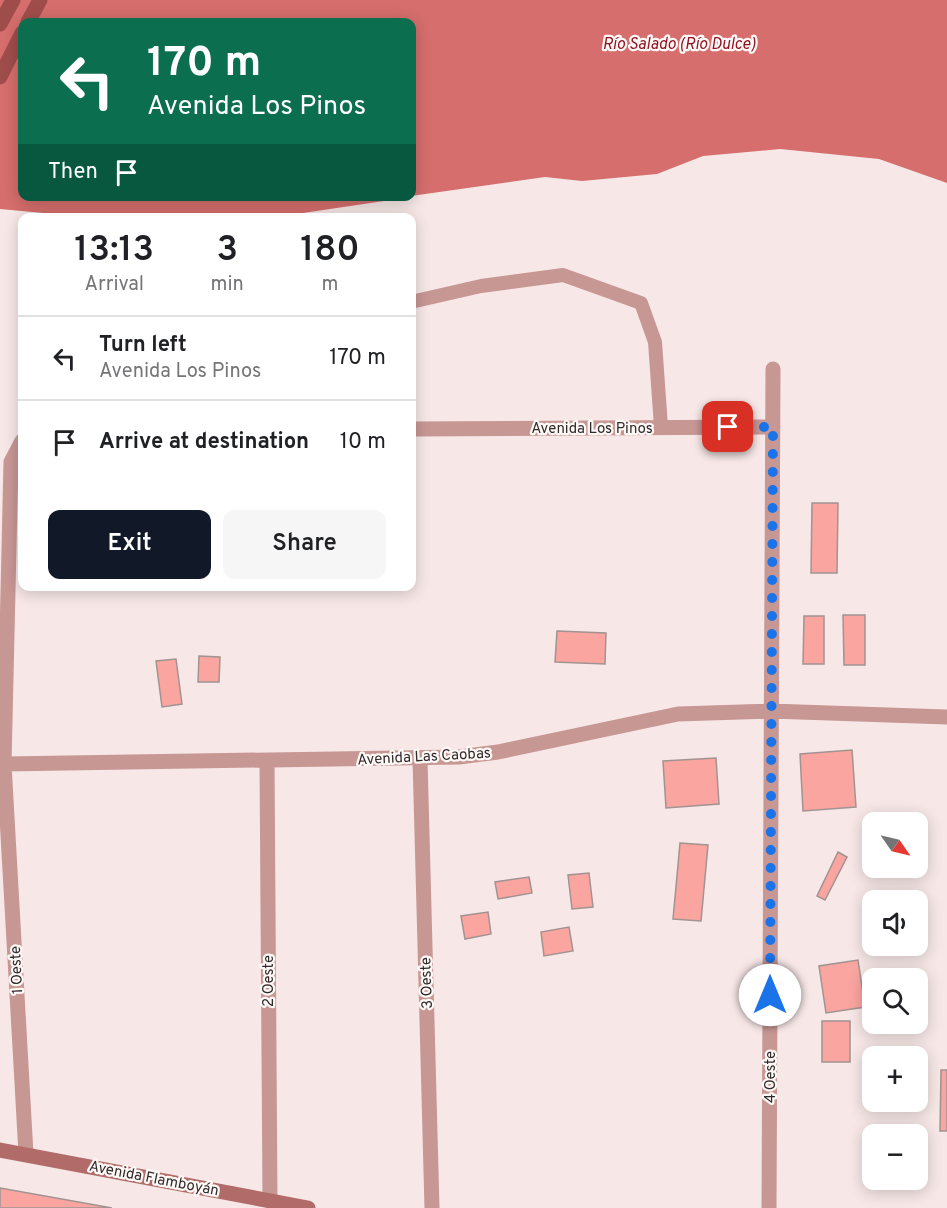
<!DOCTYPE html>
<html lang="en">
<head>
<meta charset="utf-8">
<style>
  :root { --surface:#fff; --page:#f6f6f6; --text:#202124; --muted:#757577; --line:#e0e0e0; --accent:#111827 }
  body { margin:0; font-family:Overpass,sans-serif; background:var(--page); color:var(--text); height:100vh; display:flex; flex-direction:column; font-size:22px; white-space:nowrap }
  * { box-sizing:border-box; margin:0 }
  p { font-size:20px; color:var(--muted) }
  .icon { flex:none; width:33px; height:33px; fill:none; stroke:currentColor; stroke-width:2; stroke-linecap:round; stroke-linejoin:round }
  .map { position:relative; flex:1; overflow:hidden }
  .panel { position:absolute; left:18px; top:213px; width:398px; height:378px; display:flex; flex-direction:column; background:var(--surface); border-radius:12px; box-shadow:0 3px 15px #0003 }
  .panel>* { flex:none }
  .top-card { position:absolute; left:18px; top:18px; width:398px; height:183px; border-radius:12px; box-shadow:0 3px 15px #0003; background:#0b6e4f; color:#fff; overflow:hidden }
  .needle { width:39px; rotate:124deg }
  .fabs { position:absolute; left:862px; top:812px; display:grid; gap:12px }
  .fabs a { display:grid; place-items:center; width:66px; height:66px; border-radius:12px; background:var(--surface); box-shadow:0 3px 15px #0003; font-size:30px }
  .pin { position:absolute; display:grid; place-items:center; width:51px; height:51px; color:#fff; margin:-26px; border-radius:12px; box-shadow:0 3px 9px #0006 }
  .me { position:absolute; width:66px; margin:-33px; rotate:0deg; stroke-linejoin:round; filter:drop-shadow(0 0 4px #0008) }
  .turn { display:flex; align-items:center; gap:21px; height:126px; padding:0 30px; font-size:27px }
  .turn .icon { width:78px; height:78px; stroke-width:2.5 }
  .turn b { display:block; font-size:42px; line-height:51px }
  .then { display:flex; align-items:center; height:57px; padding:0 30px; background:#0003; gap:12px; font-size:22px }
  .eta { display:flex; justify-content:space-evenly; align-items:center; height:102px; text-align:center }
  .eta b { font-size:36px; font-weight:600; line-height:42px }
  .primary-button { display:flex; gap:12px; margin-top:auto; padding:12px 30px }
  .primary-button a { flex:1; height:69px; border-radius:12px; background:var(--accent); color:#fff; font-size:24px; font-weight:600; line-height:69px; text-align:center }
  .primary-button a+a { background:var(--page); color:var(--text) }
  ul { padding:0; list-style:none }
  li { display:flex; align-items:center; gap:18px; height:84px; padding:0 30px; border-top:2px solid var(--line) }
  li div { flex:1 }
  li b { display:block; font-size:22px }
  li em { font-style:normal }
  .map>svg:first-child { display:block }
  .water { fill:#d56e6c }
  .building { fill:#fba5a1; stroke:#a19392; stroke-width:1.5 }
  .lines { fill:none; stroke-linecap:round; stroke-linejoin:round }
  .lane { stroke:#c79794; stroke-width:14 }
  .street { stroke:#c79794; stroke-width:15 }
  .secondary { stroke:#b16c69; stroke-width:15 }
  .primary { stroke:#9f4d4b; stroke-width:15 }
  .route { stroke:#1a73e8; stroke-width:10; stroke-dasharray:0 18 }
  .labels { text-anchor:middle; stroke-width:4.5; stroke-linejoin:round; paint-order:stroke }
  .street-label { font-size:15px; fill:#302b2a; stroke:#fef8f7 }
  .water-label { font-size:16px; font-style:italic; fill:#921221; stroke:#fef8f7 }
</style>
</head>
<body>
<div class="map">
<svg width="947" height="1208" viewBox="0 0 947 1208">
  <rect width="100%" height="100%" fill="#f7e8e7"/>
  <!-- water -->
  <path class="water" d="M0 0H947V183L879 159 780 149 703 156 657 174 582 181 545 177 411 196V22H22V196L411 197 276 217 166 213 65 215 0 209Z"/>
  <!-- building -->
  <path class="building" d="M812 503H838L837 573H811Z
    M843 615H865V665H844Z
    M804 616H824V664H803Z
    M557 631 606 633 605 664 555 662Z
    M199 656 220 657 219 682H198Z
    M176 659 182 704 162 707 156 661Z
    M852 750 856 807 803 811 800 754Z
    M716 758 719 804 666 808 663 761Z
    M680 843 708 845 701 921 673 919Z
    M838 852 847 857 825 900 817 896Z
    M589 873 593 907 572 909 568 875Z
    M529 877 532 893 498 899 495 882Z
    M488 912 491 934 465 939 461 916Z
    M569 927 573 951 544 956 541 932Z
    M858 960 865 1007 826 1013 819 966Z
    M822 1021H850V1062H822Z
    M941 1070H947V1131H940Z
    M0 1188 112 1208H0Z"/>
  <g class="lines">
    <!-- lane -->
    <path class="lane" d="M411 302 481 286 563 275 641 303 655 342 661 427"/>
    <!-- street -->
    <path class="street" d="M411 429 773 427
      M22 441 11 462 4 764 26 1154
      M420 759 432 1208
      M267 761 270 1201
      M4 764 459 757 498 752 678 714 770 711 947 717
      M769 1208 773 369"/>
    <!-- secondary -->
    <path class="secondary" d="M0 1150 308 1208"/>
    <!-- primary -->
    <path class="primary" d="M28 22 40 0
      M0 24 13 0
      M0 77 22 33"/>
  </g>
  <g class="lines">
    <!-- route -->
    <path class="route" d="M728 427H773L770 995"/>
  </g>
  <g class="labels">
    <!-- street labels -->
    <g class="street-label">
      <text x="592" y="433">Avenida Los Pinos</text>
      <text transform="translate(424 756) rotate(-3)" y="5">Avenida Las Caobas</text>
      <text transform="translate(16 970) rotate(-93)" y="5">1 Oeste</text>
      <text transform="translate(268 981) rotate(-90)" y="5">2 Oeste</text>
      <text transform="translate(426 983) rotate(-92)" y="5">3 Oeste</text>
      <text transform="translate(770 1077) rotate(-90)" y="5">4 Oeste</text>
      <text transform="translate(154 1178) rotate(11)" y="5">Avenida Flamboyán</text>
    </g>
    <!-- water labels -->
    <g class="water-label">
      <text x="679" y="49">Río Salado (Río Dulce)</text>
    </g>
  </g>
</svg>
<div class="fabs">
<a><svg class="needle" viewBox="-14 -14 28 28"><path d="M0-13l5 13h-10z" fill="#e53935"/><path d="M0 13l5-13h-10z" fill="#757577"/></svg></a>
<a><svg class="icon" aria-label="sound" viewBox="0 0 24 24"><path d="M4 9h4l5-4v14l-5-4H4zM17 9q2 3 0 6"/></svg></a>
<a><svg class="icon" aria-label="search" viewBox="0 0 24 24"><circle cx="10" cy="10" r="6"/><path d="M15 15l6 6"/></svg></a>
<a>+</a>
<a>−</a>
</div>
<div class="pin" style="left:728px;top:427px;background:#d93025"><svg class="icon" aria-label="arrive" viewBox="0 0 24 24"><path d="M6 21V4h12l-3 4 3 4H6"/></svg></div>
<svg class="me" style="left:770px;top:995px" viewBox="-20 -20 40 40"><circle r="19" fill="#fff"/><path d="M0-13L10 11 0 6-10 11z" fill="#1a73e8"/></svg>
<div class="top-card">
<div class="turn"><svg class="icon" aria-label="left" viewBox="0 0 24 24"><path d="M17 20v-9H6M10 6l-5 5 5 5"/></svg><div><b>170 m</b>Avenida Los Pinos</div></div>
<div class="then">Then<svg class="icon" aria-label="arrive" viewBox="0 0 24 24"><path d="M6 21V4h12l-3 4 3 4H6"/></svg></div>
</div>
<section class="panel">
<div class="eta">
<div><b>13:13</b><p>Arrival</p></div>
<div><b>3</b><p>min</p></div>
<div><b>180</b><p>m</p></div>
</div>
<ul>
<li><svg class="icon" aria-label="left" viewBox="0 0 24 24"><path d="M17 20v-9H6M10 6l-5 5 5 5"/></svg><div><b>Turn left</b><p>Avenida Los Pinos</p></div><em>170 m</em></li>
<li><svg class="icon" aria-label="arrive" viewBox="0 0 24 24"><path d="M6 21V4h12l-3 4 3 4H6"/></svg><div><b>Arrive at destination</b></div><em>10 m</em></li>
</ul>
<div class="primary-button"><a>Exit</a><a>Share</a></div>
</section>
</div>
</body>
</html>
